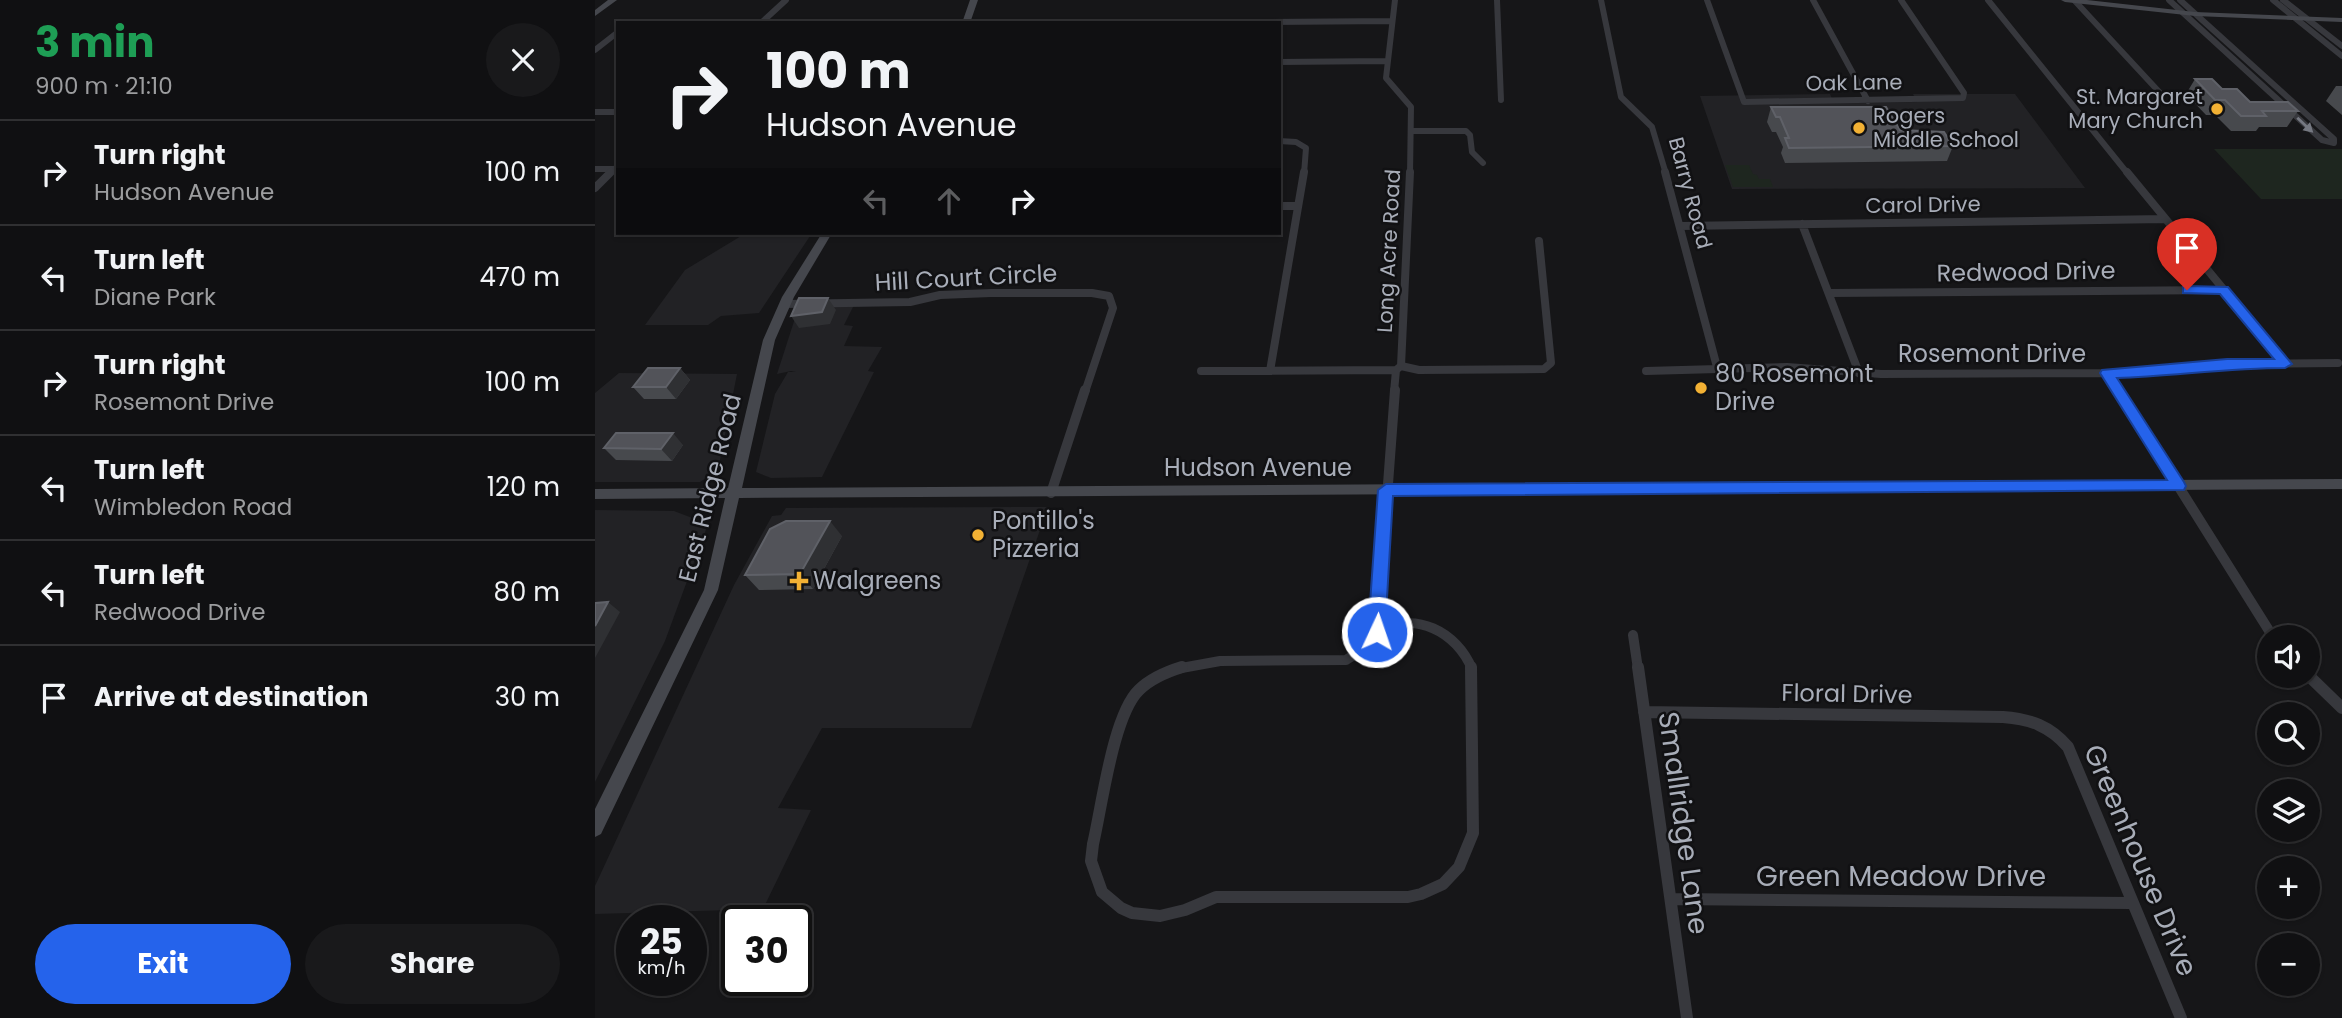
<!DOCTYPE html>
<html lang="en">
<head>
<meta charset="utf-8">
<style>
  :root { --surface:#101012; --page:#19191b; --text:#f1f3f6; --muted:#9c9d9f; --line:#303032; --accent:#2563eb }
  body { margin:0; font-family:Poppins,sans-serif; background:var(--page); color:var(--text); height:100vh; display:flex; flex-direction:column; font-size:26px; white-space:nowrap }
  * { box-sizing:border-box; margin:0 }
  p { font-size:23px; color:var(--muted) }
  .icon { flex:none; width:38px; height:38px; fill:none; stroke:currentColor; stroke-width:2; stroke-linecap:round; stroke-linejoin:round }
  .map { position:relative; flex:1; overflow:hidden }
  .drawer { display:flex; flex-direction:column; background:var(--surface); width:595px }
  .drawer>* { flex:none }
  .hud { position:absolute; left:21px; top:21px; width:665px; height:214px; border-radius:0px; box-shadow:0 2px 5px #0004,0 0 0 2px var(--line); background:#101012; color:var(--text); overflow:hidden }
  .fabs { position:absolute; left:1662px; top:625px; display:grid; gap:14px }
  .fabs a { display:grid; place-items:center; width:63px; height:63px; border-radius:50%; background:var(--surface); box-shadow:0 2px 5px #0004,0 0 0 2px var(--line); font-size:35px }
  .speed { position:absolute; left:21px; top:905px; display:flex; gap:14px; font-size:35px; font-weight:700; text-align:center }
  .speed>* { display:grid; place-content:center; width:91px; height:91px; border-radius:50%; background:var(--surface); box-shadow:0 2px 5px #0004,0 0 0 2px var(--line); line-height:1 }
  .speed small { font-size:18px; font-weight:400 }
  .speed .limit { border:4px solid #111; border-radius:10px; background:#fff; color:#111 }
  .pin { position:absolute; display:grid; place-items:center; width:60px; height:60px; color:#fff; margin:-72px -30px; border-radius:50% 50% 50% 0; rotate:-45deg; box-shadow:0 0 7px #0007 }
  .pin .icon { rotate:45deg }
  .me { position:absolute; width:77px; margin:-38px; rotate:3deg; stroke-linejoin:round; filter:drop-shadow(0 0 5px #0008) }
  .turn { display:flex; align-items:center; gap:24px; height:147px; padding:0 35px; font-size:32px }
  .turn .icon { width:91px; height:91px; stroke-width:2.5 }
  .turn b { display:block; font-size:49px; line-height:60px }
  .lanes { display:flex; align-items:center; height:66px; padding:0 35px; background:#0003; justify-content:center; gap:35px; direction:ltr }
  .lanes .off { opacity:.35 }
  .round { display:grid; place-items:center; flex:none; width:74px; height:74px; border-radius:37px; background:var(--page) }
  .head { display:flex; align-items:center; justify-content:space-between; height:119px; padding:0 35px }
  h1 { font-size:42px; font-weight:700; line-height:52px; color:#1e9e55 }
  .cta { display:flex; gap:14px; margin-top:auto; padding:14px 35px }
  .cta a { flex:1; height:80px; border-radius:42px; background:var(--accent); color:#fff; font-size:28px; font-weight:700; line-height:80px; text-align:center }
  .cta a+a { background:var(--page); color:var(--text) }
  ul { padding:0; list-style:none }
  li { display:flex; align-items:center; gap:21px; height:105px; padding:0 35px; border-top:2px solid var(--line) }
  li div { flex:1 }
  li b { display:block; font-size:26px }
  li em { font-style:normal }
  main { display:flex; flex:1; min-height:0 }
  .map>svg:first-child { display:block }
  .built { fill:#222225 }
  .green { fill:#1e261f }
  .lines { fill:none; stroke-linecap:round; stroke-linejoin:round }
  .street-far3 { stroke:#37383d; stroke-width:6 }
  .street-far2 { stroke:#37383d; stroke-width:8 }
  .street-far1 { stroke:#37383d; stroke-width:10 }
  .street { stroke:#37383d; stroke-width:12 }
  .secondary { fill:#45474d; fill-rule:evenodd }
  .wall { fill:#47494d }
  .shaded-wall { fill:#2f3033 }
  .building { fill:#525359; stroke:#5f6168; stroke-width:2 }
  .oneway { fill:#757881 }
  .route { fill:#2563eb; stroke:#184099; stroke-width:2 }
  .poi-dot { fill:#f2b134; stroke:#111113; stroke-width:2.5 }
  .labels { text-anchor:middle; stroke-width:5; stroke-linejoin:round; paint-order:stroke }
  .far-street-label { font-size:21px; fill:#a8adb8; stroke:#111113 }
  .far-poi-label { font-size:21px; fill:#a8adb8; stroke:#111113; text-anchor:end }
  .street-label { font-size:24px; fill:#a8adb8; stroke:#111113 }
  .poi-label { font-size:24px; fill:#a8adb8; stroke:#111113; text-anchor:start }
  .near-street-label { font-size:28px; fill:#a8adb8; stroke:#111113 }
</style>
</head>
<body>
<main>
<section class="drawer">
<div class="head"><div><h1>3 min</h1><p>900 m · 21:10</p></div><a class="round"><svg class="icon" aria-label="close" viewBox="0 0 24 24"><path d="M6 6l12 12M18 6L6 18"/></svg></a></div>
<ul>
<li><svg class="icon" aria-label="right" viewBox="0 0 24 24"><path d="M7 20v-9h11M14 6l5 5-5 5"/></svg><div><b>Turn right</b><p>Hudson Avenue</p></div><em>100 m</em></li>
<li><svg class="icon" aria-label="left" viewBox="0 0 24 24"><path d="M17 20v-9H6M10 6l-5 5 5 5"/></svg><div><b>Turn left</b><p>Diane Park</p></div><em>470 m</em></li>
<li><svg class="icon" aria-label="right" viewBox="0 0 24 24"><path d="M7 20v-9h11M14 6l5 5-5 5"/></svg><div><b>Turn right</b><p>Rosemont Drive</p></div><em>100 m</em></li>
<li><svg class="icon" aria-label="left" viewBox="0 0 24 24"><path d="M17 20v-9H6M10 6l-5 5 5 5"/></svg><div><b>Turn left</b><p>Wimbledon Road</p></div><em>120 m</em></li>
<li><svg class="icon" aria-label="left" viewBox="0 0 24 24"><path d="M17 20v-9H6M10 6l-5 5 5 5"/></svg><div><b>Turn left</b><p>Redwood Drive</p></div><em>80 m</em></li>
<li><svg class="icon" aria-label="arrive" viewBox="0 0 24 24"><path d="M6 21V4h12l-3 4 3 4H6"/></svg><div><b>Arrive at destination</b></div><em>30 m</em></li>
</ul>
<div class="cta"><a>Exit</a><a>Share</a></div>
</section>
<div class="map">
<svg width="1747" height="1018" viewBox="0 0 1747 1018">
  <rect width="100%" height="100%" fill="#161618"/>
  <!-- built -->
  <path class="built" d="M1235 94 1239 103 1322 102 1318 94H1420L1490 188 1137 189 1105 96Z
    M151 233H217L164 313 126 316 113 325H50L90 270Z
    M259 305 249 325 258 326 249 346 287 347 273 371 279 372 227 477 176 478 161 472 180 394 193 372H201L196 371 182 374 203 309Z
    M24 373 142 374 123 470 105 482H0V393Z
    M453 507 376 728H227L183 808 216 810 168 909 0 914V886L139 585 177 516 186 515 191 508Z
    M0 510 79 511 113 524 70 641 0 782Z"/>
  <!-- green -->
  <path class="green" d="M1619 149H1747V199H1666Z
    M1130 165H1154L1158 174 1162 175 1164 179H1175L1178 187H1138Z"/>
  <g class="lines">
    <!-- street-far3 -->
    <path class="street-far3" d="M800 0 791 78 816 107 815 174
      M902 0 906 100
      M1006 0 1026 97 1057 127 1071 174
      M1112 0 1149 102 1368 98 1369 93 1306 0
      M1218 0 1273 101
      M1393 0 1533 174
      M1479 0 1567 95
      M1574 0 1727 140 1739 143V139L1585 0
      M1678 0 1747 56
      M1688 0 1747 46
      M166 23 191 0
      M524 23 797 21
      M0 50 23 32
      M684 62 791 61
      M0 112H23
      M817 131H871L875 135 877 152 888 163
      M684 141 701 142 711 148 709 174
      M0 169H22
      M14 174 19 169"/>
    <!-- street-far2 -->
    <path class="street-far2" d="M1070 172 1122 367
      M1532 172 1690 364
      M0 188 16 172
      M684 206H703
      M1207 224 1264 373
      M1086 226 1570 219
      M1235 293 1629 290
      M189 304 315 302 345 295 396 293H497L514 296 518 308 490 392
      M806 366 824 370 949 369 956 363 944 241
      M606 371 801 370
      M675 371 709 172
      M1051 371 1192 367 1286 374 1512 373 1567 372 1632 364 1743 363
      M1512 373 1524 392
      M799 392 801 370 806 366 815 172"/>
    <!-- street-far1 -->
    <path class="street-far1" d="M1523 390 1678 637
      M456 493 490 390
      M782 632 800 390
      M1038 635 1043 669
      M581 669 625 661 751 660C757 656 765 653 769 648 774 643 777 635 783 632 820 610 862 632 877 669"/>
    <!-- street -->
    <path class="street" d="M587 667C571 672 556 678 544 690 518 715 507 806 498 844L496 861 507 892 526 908 537 913 565 916 590 910 621 897H813L826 894 848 884 864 867 878 833 876 667
      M1043 667 1092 1018
      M1713 675 1747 708
      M1049 712 1408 717C1435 719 1455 726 1473 747L1586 1018
      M1076 899 1536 903"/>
    <!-- secondary -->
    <path class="secondary" d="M13 0H22L0 16V10Z
      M375 0H383L375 23H367Z
      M1466 0H1492L1600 12 1747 18V22L1600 16 1470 2Z
      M227 233H237L199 297 180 340 147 488 1747 479V489L144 498 123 590 6 834 0 837V809L109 590 130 498 0 499V489L133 488 168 340 187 297Z"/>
  </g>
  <!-- wall -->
  <path class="wall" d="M1600 79 1655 102 1703 111 1692 127H1664L1661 131H1636L1620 115H1611L1591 94Z
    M1741 86H1747V115L1731 101Z
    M1176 107 1305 130 1358 146 1352 161 1190 163 1186 153 1188 147 1181 132H1177L1172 122Z
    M85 368 95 380 81 399H49L38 387Z
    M88 445 77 461 21 460 9 448Z
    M247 536 218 589 164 590 150 575Z"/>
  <!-- shaded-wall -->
  <path class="shaded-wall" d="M233 298 241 310 235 324 204 328 196 316Z
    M85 368 95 380 81 399 71 387Z
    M78 433 88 445 77 461 66 449Z
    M235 521 247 536 218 589 205 574Z
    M13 602 25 612 0 658V626Z"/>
  <!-- building -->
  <path class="building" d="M322 20 320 23H286L288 21Z
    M1600 79H1617L1627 89H1642L1655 102H1693L1703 111H1667L1671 116H1646L1630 100H1620Z
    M1176 107H1291L1305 130 1349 132 1358 146 1194 148 1190 138H1194L1185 117H1181Z
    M204 298H233L227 312 196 316Z
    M53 368H85L71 387H38Z
    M21 433H78L66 449 9 448Z
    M191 521H235L205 574 150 575 175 529Z
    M13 602 0 626V603Z"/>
  <!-- one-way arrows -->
  <defs><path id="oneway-solid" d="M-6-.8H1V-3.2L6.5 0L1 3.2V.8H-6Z" transform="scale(1.75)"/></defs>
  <use class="oneway" href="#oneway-solid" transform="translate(1710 125) rotate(43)"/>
  <!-- route -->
  <path class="route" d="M1592 286 1633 287 1697 364 1690 368C1634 368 1578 376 1522 378L1589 482 1591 486 1589 490 798 496 790 632 788 637 782 639 775 637 773 632 783 490 791 484 1572 480 1505 373 1507 370 1632 359H1679L1625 294 1588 293V287Z"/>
  <!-- markers -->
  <g class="poi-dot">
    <circle cx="1622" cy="109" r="7"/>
    <circle cx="1264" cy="128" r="7"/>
    <circle cx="1106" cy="388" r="7"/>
    <circle cx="383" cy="535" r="7"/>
    <path d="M200.5 570.5h7v7h7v7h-7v7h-7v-7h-7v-7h7z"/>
  </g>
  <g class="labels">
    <!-- far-street labels -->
    <g class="far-street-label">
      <text transform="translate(1259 83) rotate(-1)" y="7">Oak Lane</text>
      <text transform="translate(1095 193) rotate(75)" y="7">Barry Road</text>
      <text transform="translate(1328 205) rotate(-1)" y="7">Carol Drive</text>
      <text transform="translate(794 251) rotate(-87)" y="7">Long Acre Road</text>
    </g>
    <!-- far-poi labels -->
    <g class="far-poi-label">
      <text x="1608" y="104">St. Margaret<tspan x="1608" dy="24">Mary Church</tspan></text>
      <text x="1278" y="123" text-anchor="start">Rogers<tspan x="1278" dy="24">Middle School</tspan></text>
    </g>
    <!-- street labels -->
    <g class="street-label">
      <text transform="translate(1431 272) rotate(-1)" y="8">Redwood Drive</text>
      <text transform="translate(371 278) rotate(-3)" y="8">Hill Court Circle</text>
      <text x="1397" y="362">Rosemont Drive</text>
      <text x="663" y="476">Hudson Avenue</text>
      <text transform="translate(115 488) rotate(-76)" y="8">East Ridge Road</text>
      <text transform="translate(1252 694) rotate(1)" y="8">Floral Drive</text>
    </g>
    <!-- poi labels -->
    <g class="poi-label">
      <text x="1120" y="382">80 Rosemont<tspan x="1120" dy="28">Drive</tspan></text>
      <text x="397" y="529">Pontillo's<tspan x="397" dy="28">Pizzeria</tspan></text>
      <text x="218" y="589">Walgreens</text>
    </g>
    <!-- near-street labels -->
    <g class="near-street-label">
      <text transform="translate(1089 823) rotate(82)" y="10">Smallridge Lane</text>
      <text transform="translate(1546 860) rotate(67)" y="10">Greenhouse Drive</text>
      <text x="1306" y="886">Green Meadow Drive</text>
    </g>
  </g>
</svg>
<div class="fabs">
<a><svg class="icon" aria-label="sound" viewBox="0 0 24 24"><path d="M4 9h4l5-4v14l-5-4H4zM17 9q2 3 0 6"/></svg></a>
<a><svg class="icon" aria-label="search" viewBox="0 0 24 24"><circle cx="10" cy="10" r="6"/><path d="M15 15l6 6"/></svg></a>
<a><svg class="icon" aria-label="layers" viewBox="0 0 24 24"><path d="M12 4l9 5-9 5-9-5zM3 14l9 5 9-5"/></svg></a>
<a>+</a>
<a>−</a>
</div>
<div class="speed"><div>25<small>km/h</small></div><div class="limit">30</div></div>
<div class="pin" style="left:1592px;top:290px;background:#d93025"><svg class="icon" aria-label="arrive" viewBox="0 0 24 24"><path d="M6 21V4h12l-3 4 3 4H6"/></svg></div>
<svg class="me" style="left:782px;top:632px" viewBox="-20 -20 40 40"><circle r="17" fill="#2563eb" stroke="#fff" stroke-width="3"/><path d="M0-11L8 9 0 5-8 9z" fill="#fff"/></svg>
<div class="hud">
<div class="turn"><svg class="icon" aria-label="right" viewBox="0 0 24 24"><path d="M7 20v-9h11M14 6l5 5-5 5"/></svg><div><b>100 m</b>Hudson Avenue</div></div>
<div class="lanes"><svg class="icon off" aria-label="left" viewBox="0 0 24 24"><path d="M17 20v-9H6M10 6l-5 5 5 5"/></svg><svg class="icon off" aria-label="ahead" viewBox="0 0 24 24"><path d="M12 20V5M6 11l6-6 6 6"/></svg><svg class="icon" aria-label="right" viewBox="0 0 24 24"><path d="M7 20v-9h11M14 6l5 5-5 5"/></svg></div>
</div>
</div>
</main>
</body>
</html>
